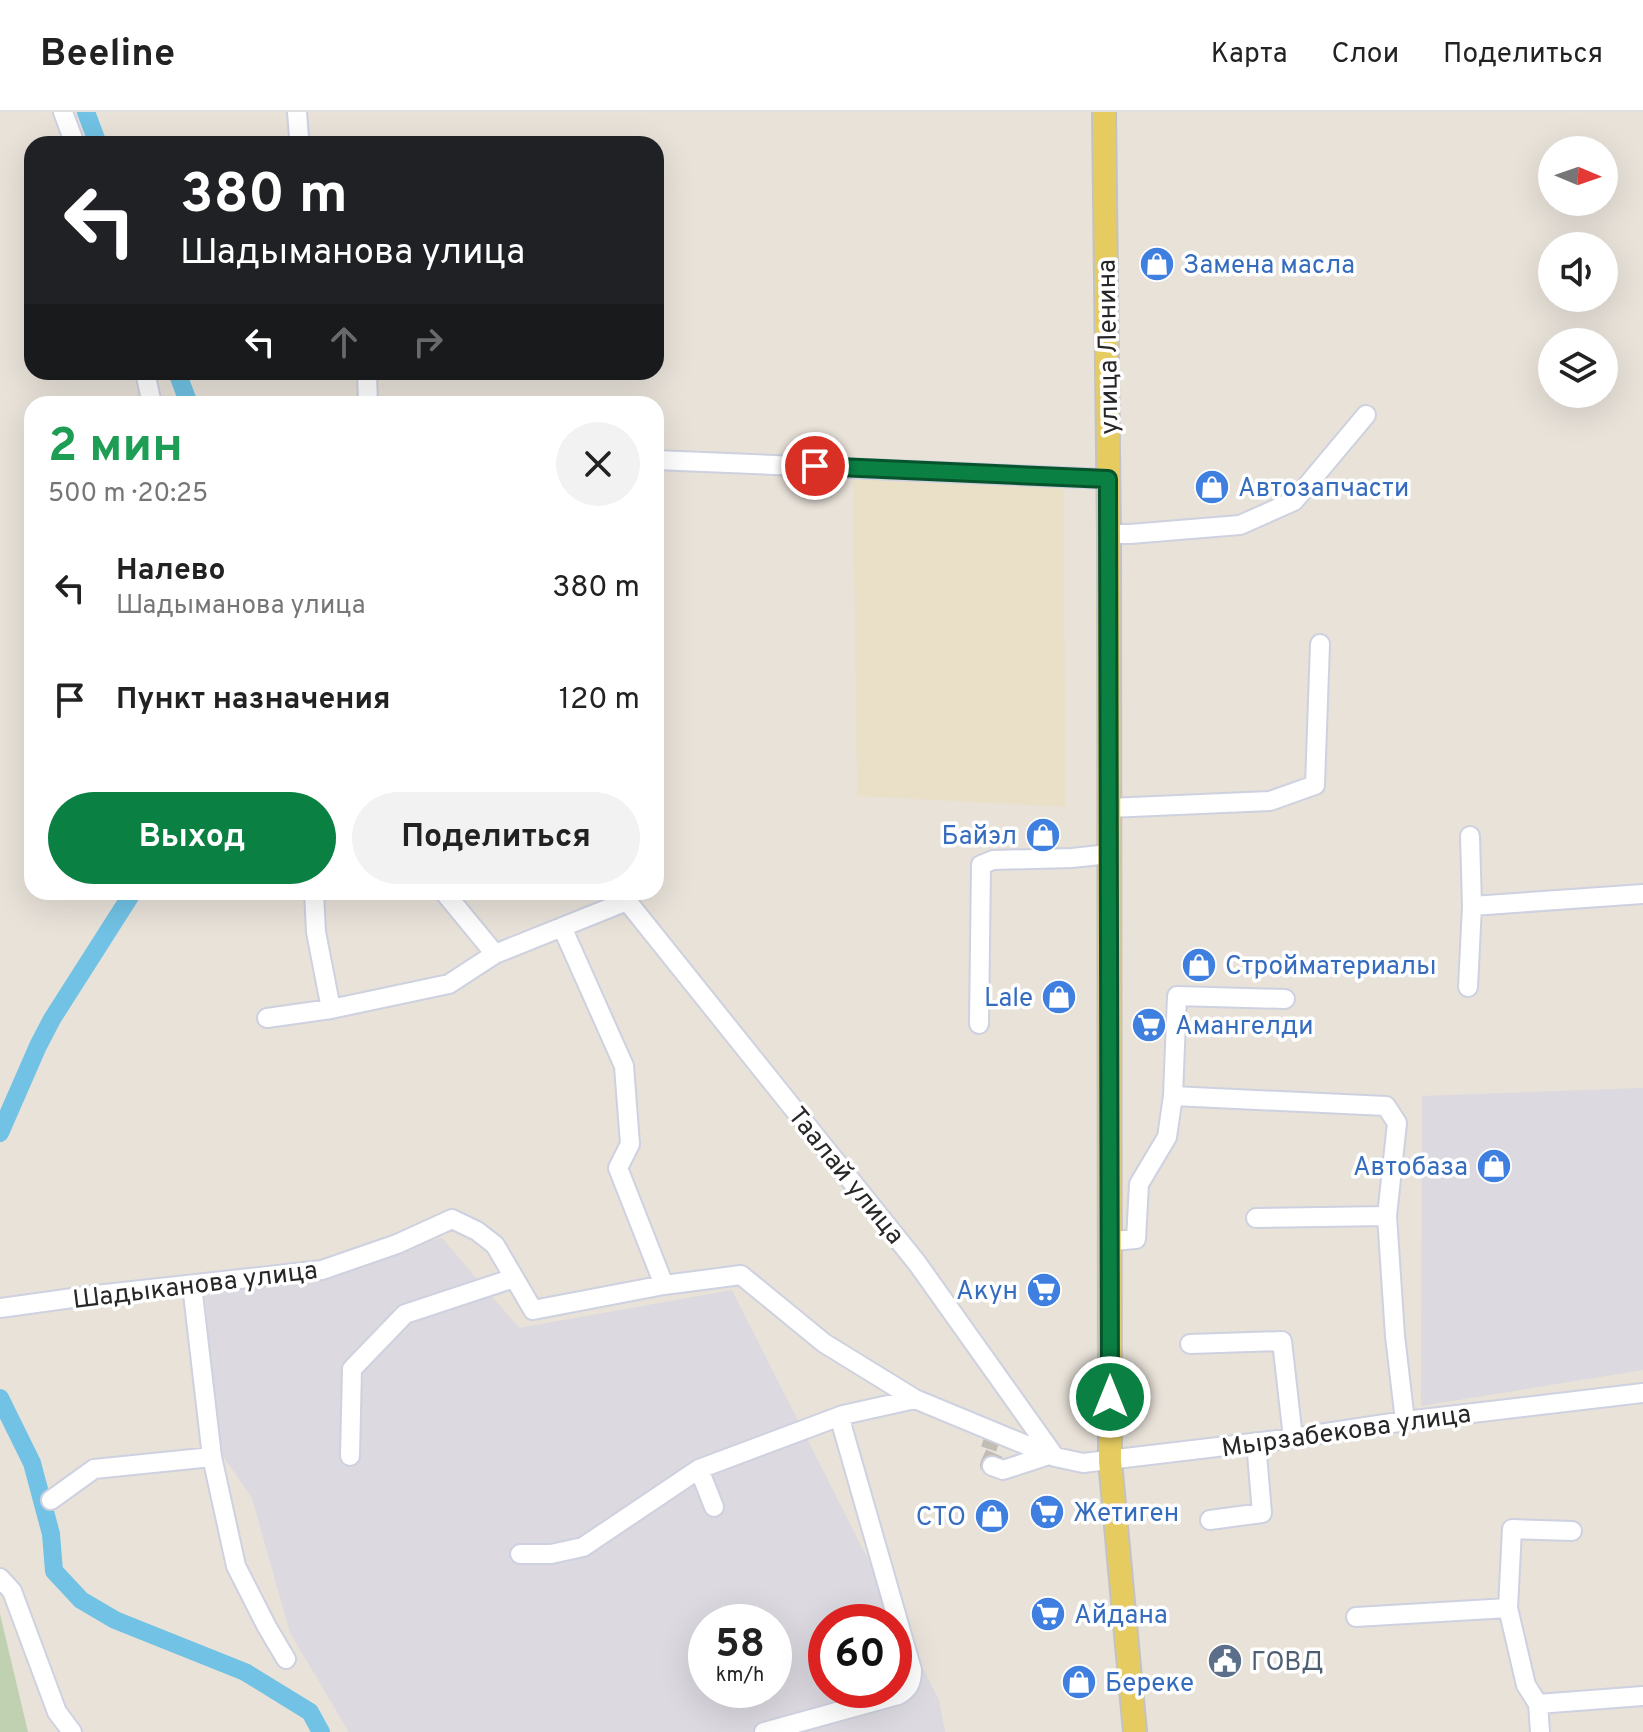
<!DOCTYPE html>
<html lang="ru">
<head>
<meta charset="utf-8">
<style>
  :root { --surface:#fff; --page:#f2f2f2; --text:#222; --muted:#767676; --line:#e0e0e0; --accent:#0b8043 }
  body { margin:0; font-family:Overpass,sans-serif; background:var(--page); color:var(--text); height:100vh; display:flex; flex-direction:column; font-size:30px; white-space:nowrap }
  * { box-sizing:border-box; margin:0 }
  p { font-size:26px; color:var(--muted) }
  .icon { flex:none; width:44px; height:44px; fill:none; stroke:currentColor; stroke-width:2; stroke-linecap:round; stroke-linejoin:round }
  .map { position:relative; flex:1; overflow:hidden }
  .details { position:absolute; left:24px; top:284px; width:640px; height:504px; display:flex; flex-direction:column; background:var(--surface); border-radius:24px; box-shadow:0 8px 32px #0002 }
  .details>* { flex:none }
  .banner { position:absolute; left:24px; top:24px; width:640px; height:244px; border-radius:24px; box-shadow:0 8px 32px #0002; background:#202124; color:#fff; overflow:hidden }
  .needle { width:52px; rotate:92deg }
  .tools { position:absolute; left:1538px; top:24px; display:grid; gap:16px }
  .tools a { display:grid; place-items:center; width:80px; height:80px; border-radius:50%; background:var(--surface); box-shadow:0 8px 32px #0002; font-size:40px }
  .speed { position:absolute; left:688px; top:1492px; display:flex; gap:16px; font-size:40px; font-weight:700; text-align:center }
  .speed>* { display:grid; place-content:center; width:104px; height:104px; border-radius:50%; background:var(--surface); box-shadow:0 8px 32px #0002; line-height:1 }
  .speed small { font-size:20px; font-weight:400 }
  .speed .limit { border:12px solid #d22; background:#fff; color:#111 }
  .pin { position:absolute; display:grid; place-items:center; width:68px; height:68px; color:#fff; margin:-34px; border:4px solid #fff; border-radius:50%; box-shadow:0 2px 8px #0007 }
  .me { position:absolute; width:88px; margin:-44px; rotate:0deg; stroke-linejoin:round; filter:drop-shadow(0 0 6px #0008) }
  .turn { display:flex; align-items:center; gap:28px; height:168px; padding:0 24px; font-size:36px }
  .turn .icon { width:104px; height:104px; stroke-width:2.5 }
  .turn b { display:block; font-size:56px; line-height:68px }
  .lanes { display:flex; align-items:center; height:76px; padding:0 24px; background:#0003; justify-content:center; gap:40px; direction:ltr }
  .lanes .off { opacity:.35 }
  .round { display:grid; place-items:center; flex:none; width:84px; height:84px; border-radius:42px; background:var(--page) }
  .head { display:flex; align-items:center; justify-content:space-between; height:136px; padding:0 24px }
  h1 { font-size:48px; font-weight:700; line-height:60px; color:#1e9e55 }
  .button { display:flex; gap:16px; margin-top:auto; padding:16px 24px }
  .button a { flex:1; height:92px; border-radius:48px; background:var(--accent); color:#fff; font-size:32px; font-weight:700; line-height:92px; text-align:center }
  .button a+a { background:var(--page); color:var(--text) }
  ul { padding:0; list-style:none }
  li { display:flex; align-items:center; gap:24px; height:112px; padding:0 24px }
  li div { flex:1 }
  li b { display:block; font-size:30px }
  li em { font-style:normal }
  header { display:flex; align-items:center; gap:48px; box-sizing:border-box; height:112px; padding:0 40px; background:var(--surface); border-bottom:2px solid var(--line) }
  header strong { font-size:38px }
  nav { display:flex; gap:44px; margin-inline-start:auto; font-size:28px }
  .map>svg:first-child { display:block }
  .industrial { fill:#dcd9e1; fill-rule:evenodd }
  .education { fill:#eae0c8 }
  .cemetery { fill:#bfd1b1 }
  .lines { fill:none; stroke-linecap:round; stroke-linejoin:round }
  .canal { stroke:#71c2e5; stroke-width:18 }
  .minor-tunnel { stroke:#c1bdb5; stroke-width:18; stroke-dasharray:18 9; stroke-linecap:butt }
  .minor-casing { stroke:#ced1df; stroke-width:22 }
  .major-casing { stroke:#c3c3c3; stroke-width:26 }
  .minor { stroke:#fff; stroke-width:18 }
  .major { stroke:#e6cc60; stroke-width:22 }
  .route-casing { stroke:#07532c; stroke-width:20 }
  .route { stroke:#0b8043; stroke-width:14 }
  .labels { text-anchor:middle; stroke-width:7; stroke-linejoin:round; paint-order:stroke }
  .shop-label { font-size:26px; fill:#366cbe; stroke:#fff; text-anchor:start }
  .street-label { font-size:26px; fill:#272727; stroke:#fff }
  .service-label { font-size:26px; fill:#4e5e75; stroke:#fff; text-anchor:start }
</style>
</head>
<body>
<header>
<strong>Beeline</strong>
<nav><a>Карта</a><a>Слои</a><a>Поделиться</a></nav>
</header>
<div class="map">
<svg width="1643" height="1620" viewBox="0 0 1643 1620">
  <rect width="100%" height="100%" fill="#e8e2d9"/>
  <!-- industrial -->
  <path class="industrial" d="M1643 976V1258L1421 1294 1422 984Z
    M442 1126 519 1216 732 1178 939 1588 945 1620H349L290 1521 252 1386 220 1340 205 1184 231 1172ZM706 1510H774V1578H706ZM826 1510H894V1578H826Z"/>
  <!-- education -->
  <path class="education" d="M853 360 1064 366 1065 695 857 684Z"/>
  <!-- cemetery -->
  <path class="cemetery" d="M0 1502 28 1620H0Z"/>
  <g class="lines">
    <!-- canal -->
    <path class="canal" d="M86 0 98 32
      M177 260 189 292
      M0 1021 38 934 52 907 133 780
      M0 1286 32 1351 51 1422 54 1459 81 1488 115 1508 245 1560 310 1600 321 1620"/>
    <!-- minor-tunnel -->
    <path class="minor-tunnel" d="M984 1326 999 1331 989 1353 992 1354"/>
    <!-- minor casing -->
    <g class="minor-casing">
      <path id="minor" d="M63 0 75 32
        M297 0 299 25 302 32
        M145 260 152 292
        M367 260 368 292
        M656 348 1108 367
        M1109 422H1130L1240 413 1294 389 1366 303
        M1109 696 1270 689 1315 673 1320 532
        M1470 724 1472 794
        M314 780 316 820 331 897
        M444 780 495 842
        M623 780 627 789 917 1151 1055 1345
        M562 815 624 954 630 1032 618 1056 664 1173
        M1468 875 1472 794 1643 782
        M267 906 331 897 449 872 495 842 627 789
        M979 912 981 753 993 748 1072 746 1109 742
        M1173 984 1177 884 1285 887
        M1256 1106 1387 1104
        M1113 1129 1136 1127 1139 1072 1167 1025 1173 984 1386 994 1397 1011 1387 1104 1395 1224 1405 1309
        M192 1173 212 1345 236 1454 267 1515 286 1547
        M0 1196 87 1184 322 1158 397 1132 452 1107 477 1119 495 1133 533 1198 664 1173 741 1163 824 1231 915 1287 1055 1345 1083 1351 1293 1326 1405 1309 1643 1281
        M1190 1232 1282 1229 1293 1326
        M350 1344 352 1257 405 1202 514 1166
        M992 1354 1003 1358 1049 1343
        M699 1357 714 1395
        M51 1388 94 1357 212 1345
        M1210 1408 1262 1401 1256 1330
        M520 1442H551L583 1435 699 1357 843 1303
        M0 1466 12 1479 57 1600 72 1620
        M1508 1496 1512 1417 1572 1419
        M1356 1505 1508 1496 1526 1573 1538 1592
        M764 1620 898 1583C909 1577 912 1570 912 1558L842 1314 843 1303 915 1287
        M1540 1620 1538 1592 1643 1584"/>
    </g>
    <!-- major casing -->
    <g class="major-casing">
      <path id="major" d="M1104 0 1109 422 1110 1349 1135 1620"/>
    </g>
    <!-- minor -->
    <use href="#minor" class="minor"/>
    <!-- major -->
    <use href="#major" class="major"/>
  </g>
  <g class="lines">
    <!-- route casing -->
    <g class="route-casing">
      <path id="route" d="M815 354 1108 367 1110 1285"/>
    </g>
    <!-- route -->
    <use href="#route" class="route"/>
  </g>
  <!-- icons -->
  <defs>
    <g id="shop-disc" transform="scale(1.8)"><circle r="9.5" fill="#3f7fe0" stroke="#fff"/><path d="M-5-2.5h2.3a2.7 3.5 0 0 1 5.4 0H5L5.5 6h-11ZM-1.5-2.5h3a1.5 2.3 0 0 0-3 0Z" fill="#fff"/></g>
    <g id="supermarket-disc" transform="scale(1.8)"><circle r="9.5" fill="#3f7fe0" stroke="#fff"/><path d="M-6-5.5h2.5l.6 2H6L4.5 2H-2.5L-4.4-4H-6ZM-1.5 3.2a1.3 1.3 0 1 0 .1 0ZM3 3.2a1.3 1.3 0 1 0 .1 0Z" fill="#fff"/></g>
    <g id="civic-disc" transform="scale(1.8)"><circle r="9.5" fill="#5c6f8a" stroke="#fff"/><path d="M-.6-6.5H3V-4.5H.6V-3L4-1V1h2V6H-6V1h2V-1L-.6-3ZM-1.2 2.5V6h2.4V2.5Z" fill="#fff"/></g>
  </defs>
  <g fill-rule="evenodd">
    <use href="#shop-disc" x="1157" y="152"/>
    <use href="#shop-disc" x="1212" y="375"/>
    <use href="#shop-disc" x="1043" y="723"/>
    <use href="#shop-disc" x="1199" y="853"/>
    <use href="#shop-disc" x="1059" y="885"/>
    <use href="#supermarket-disc" x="1149" y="913"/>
    <use href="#shop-disc" x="1494" y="1054"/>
    <use href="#supermarket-disc" x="1044" y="1178"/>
    <use href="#supermarket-disc" x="1047" y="1400"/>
    <use href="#shop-disc" x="992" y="1404"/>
    <use href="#supermarket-disc" x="1048" y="1502"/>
    <use href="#civic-disc" x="1225" y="1549"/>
    <use href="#shop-disc" x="1079" y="1570"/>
  </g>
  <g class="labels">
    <!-- shop labels -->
    <g class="shop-label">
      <text x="1183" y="161">Замена масла</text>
      <text x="1238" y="384">Автозапчасти</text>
      <text x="1017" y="732" text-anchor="end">Байэл</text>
      <text x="1225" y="862">Стройматериалы</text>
      <text x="1033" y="894" text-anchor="end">Lale</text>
      <text x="1175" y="922">Амангелди</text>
      <text x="1468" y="1063" text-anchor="end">Автобаза</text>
      <text x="1018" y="1187" text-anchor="end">Акун</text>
      <text x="1073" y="1409">Жетиген</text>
      <text x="966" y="1413" text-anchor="end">СТО</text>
      <text x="1074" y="1511">Айдана</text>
      <text x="1105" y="1579">Береке</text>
    </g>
    <!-- street labels -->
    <g class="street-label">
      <text transform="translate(1107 235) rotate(-91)" y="9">улица Ленина</text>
      <text transform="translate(847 1063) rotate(51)" y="9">Таалай улица</text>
      <text transform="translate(195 1172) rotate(-7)" y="9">Шадыканова улица</text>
      <text transform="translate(1346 1318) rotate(-8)" y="9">Мырзабекова улица</text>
    </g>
    <!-- service labels -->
    <g class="service-label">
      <text x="1251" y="1558">ГОВД</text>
    </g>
  </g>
</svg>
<div class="tools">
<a><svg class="needle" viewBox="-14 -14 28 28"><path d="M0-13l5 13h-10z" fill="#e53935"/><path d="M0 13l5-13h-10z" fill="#767676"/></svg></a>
<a><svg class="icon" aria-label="sound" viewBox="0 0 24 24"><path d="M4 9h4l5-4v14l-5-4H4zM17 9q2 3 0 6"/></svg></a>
<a><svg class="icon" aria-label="layers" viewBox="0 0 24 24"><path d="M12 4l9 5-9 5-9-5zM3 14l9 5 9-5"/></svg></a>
</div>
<div class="speed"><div>58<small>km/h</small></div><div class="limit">60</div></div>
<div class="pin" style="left:815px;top:354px;background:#d93025"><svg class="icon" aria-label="arrive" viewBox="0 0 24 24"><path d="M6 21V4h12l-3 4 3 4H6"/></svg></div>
<svg class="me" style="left:1110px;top:1285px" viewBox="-20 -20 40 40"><circle r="17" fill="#0b8043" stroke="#fff" stroke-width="3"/><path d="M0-11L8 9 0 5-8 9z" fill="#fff"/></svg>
<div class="banner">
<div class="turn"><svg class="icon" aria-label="left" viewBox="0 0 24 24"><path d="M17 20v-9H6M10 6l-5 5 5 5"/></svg><div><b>380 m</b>Шадыманова улица</div></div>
<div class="lanes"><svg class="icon" aria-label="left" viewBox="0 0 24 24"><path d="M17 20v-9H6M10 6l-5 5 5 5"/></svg><svg class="icon off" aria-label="ahead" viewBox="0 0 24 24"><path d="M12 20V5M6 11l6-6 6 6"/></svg><svg class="icon off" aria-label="right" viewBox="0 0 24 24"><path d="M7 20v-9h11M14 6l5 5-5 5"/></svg></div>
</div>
<section class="details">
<div class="head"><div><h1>2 мин</h1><p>500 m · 20:25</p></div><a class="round"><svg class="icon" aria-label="close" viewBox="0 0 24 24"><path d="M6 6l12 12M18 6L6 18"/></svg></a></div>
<ul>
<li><svg class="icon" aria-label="left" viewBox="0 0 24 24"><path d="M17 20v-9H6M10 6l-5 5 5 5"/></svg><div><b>Налево</b><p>Шадыманова улица</p></div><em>380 m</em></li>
<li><svg class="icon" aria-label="arrive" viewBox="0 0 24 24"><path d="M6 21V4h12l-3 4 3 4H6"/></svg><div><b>Пункт назначения</b></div><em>120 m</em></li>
</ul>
<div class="button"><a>Выход</a><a>Поделиться</a></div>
</section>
</div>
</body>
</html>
